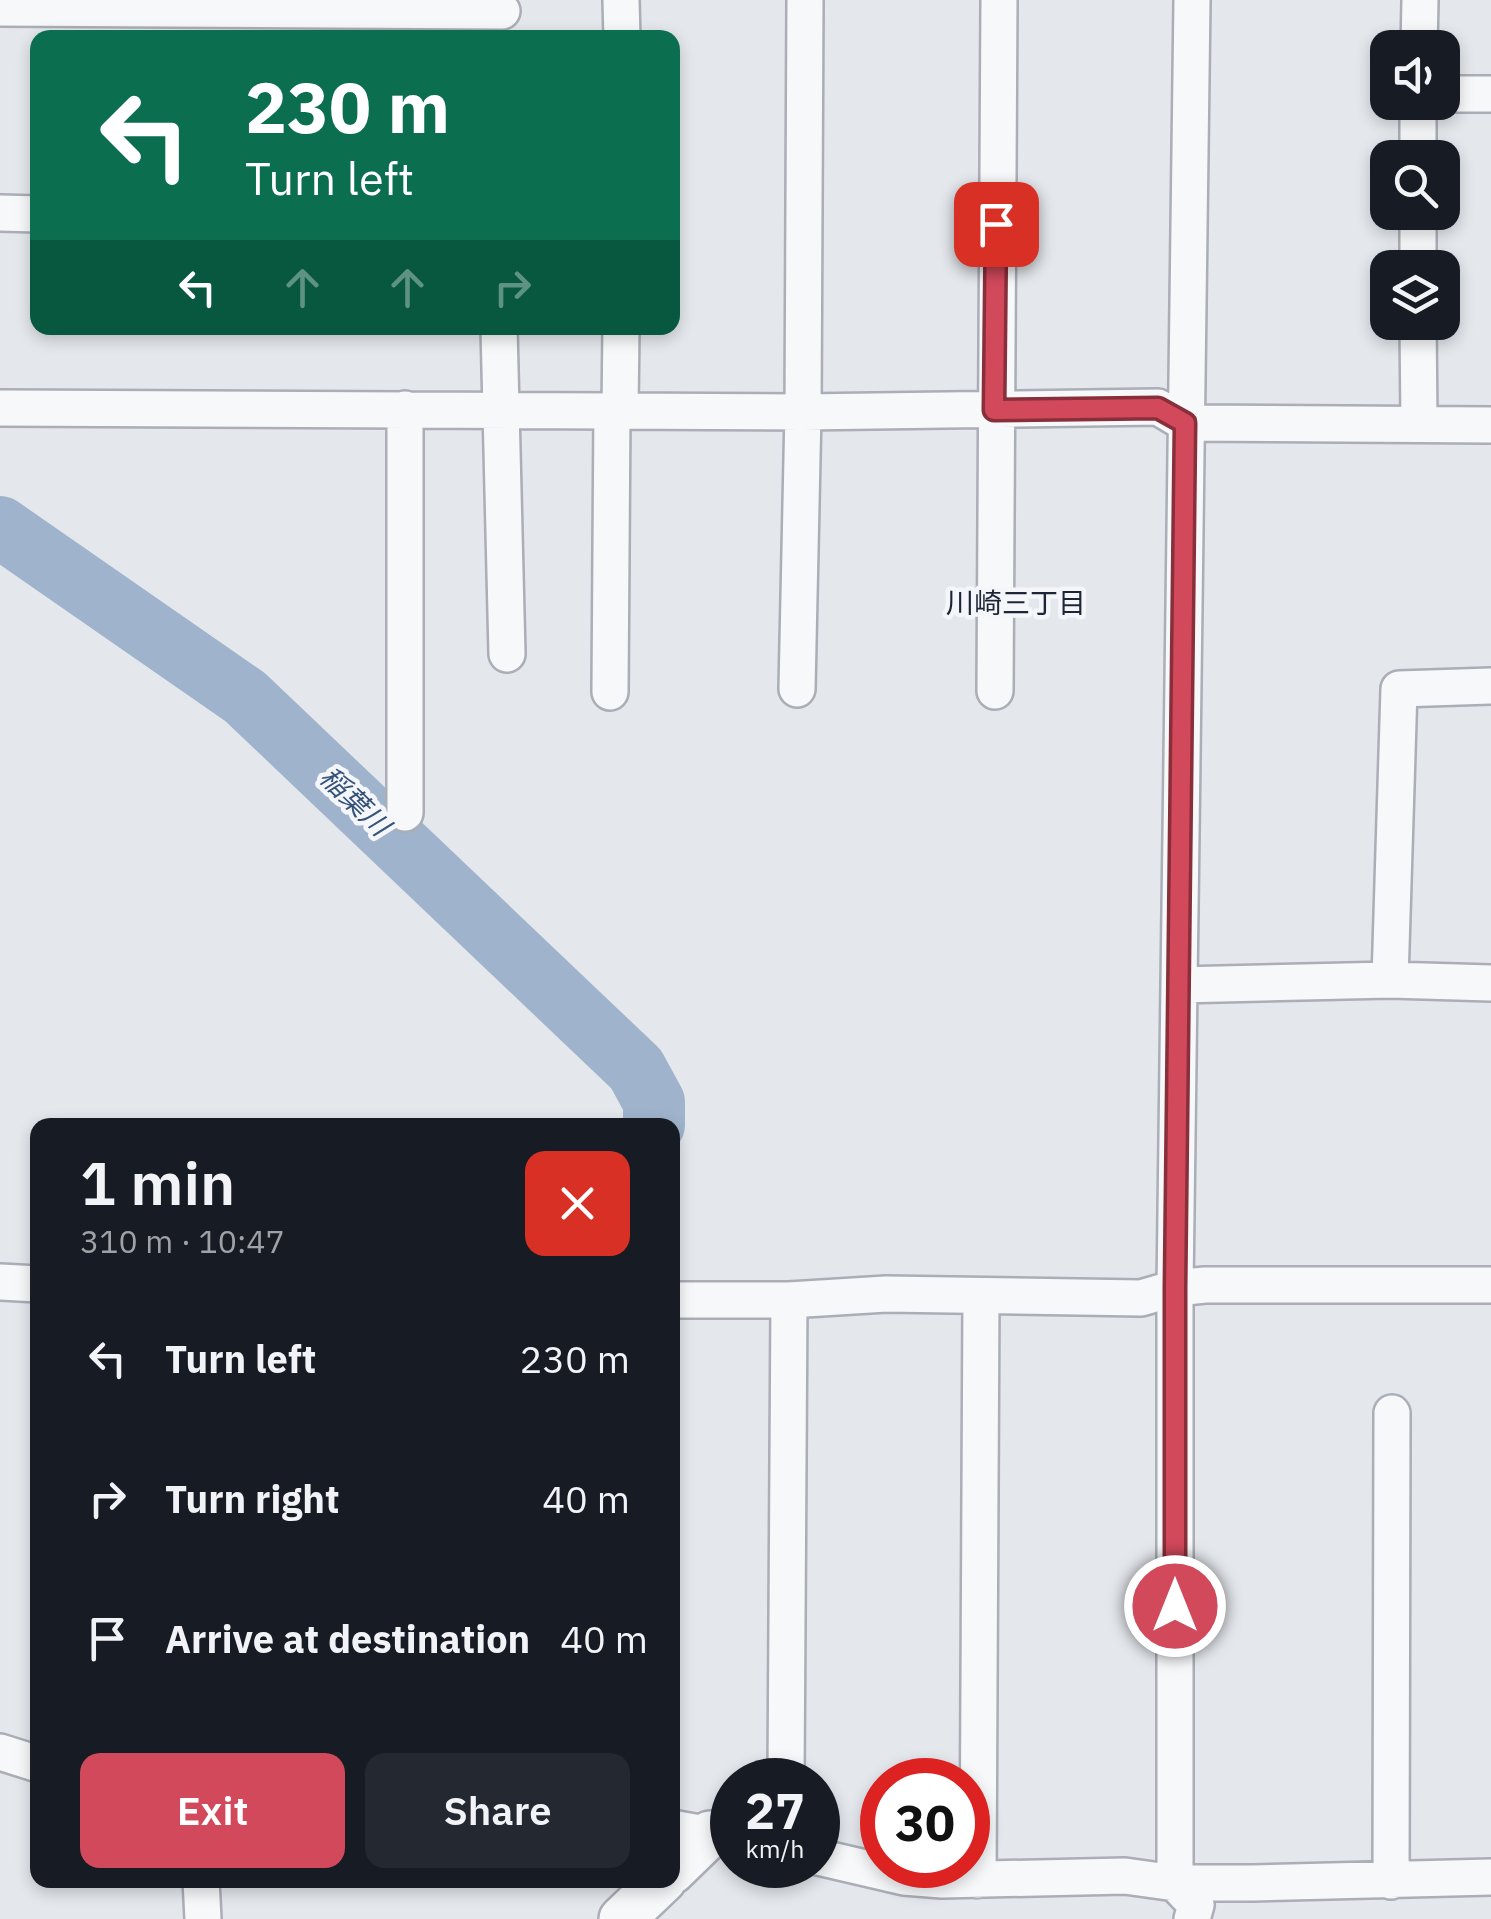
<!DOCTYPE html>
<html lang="en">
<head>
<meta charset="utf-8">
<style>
  :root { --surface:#171b24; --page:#242831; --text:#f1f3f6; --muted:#9ea1a6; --accent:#d1495b }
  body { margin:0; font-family:"IBM Plex Sans","Noto Sans JP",sans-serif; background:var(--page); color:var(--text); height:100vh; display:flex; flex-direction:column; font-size:38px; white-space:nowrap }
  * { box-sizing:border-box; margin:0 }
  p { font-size:32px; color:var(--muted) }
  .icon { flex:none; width:55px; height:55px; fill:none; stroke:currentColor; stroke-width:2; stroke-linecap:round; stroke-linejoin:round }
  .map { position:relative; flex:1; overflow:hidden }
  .details { position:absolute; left:30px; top:1118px; width:650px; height:770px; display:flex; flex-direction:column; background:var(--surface); border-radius:20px; box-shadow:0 5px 15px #0003 }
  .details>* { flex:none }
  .guide { position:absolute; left:30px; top:30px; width:650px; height:305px; border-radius:20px; box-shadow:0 5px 15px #0003; background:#0b6e4f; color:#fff; overflow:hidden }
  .tools { position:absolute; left:1370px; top:30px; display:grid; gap:20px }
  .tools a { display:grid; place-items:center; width:90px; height:90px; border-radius:20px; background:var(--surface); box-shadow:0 5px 15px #0003; font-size:50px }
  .speed { position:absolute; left:710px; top:1758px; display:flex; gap:20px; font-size:50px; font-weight:700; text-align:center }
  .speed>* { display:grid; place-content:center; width:130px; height:130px; border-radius:50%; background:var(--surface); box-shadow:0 5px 15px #0003; line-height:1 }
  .speed small { font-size:25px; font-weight:400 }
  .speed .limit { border:15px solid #d22; background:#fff; color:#111 }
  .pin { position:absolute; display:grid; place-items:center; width:85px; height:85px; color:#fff; margin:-42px; border-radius:20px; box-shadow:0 5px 15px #0006 }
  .me { position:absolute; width:110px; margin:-55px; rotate:0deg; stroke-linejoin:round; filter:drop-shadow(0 0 8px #0008) }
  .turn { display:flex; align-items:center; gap:35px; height:210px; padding:0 50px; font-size:45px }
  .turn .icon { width:130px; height:130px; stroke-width:2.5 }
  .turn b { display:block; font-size:70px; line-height:85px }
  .lanes { display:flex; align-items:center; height:95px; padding:0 50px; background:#0003; justify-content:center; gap:50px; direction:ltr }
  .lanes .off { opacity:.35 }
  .round { display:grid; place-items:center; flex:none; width:105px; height:105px; border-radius:20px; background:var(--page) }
  .summary { display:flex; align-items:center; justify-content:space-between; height:170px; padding:0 50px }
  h1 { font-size:60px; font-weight:600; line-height:75px }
  .primary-button { display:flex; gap:20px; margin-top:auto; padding:20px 50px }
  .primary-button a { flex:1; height:115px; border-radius:20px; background:var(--accent); color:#fff; font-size:40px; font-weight:600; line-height:115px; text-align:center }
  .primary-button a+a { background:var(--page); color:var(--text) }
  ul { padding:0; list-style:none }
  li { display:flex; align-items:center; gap:30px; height:140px; padding:0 50px }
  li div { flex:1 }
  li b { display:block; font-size:38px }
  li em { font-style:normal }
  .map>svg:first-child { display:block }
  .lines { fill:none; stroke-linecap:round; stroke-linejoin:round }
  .river { stroke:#9fb4cc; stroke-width:62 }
  .minor-casing { stroke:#a9aeb7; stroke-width:40 }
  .tertiary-casing { stroke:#a9aeb7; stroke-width:50 }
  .minor { stroke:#f7f8fa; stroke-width:35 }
  .tertiary { stroke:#f7f8fa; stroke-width:45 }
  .route-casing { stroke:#882f3b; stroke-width:25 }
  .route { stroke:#d1495b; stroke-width:18 }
  .labels { text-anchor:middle; stroke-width:9; stroke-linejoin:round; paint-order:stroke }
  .neighbourhood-label { font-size:28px; fill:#1d2536; stroke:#f4f6f9 }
  .water-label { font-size:28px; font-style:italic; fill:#34527a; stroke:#f4f6f9 }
</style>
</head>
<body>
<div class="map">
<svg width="1491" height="1919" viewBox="0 0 1491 1919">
  <rect width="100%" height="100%" fill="#e4e7ec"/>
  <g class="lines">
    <!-- river -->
    <path class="river" d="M0 527 245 697 636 1069 654 1102V1125"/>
    <!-- minor casing -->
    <g class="minor-casing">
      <path id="minor" d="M621 0 622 38
        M0 8 502 11
        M1419 48 1420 0
        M1442 94H1491
        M1418 102V158
        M1418 212V268
        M0 213 38 214
        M1418 322 1419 422
        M499 328 507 654
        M0 408 803 412 1158 407 1185 423 1491 425
        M405 409V813
        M620 410 621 328
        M797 689 803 412 805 0
        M995 691 999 0
        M610 692 612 410
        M1390 980 1399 689 1491 686
        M1179 985 1390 980 1491 983
        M0 1282 38 1284
        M672 1300H789L886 1294 1141 1298 1175 1288 1205 1285H1491
        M0 1752 38 1764
        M786 1780 789 1300
        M672 1828 732 1839
        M818 1857 904 1877 942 1880 1125 1876 1175 1883H1253L1491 1877
        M201 1880 203 1919
        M978 1880 981 1296
        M1391 1881 1392 1413
        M1192 1919 1196 1905 1175 1883V1288L1192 0"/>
    </g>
    <!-- tertiary casing -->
    <g class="tertiary-casing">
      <path id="tertiary" d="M672 1871 710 1834
        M622 1919 663 1880"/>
    </g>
    <!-- minor -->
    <use href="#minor" class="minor"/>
    <!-- tertiary -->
    <use href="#tertiary" class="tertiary"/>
  </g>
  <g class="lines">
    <!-- route casing -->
    <g class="route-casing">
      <path id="route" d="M996 224 994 410 1158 408 1185 423 1175 1288V1606"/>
    </g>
    <!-- route -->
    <use href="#route" class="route"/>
  </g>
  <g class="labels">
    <!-- neighbourhood labels -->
    <g class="neighbourhood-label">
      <text x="1016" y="613">川崎三丁目</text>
    </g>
    <!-- water labels -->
    <g class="water-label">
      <text transform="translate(355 801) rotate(44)" y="10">稲葉川</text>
    </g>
  </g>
</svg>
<div class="tools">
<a><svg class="icon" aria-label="sound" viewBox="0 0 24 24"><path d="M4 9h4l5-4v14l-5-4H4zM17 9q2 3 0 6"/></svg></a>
<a><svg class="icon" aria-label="search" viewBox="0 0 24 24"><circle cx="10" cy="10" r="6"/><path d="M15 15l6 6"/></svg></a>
<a><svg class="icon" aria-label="layers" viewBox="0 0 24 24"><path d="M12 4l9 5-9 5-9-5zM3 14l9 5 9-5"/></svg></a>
</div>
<div class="speed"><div>27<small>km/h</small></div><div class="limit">30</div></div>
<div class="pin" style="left:996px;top:224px;background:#d93025"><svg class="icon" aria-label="arrive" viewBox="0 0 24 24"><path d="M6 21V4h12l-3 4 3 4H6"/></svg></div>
<svg class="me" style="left:1175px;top:1606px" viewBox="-20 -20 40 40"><circle r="17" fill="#d1495b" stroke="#fff" stroke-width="3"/><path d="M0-11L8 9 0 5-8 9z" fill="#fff"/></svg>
<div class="guide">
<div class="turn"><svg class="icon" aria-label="left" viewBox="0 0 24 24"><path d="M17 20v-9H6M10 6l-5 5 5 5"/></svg><div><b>230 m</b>Turn left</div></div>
<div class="lanes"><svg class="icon" aria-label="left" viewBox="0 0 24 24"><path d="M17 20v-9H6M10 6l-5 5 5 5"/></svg><svg class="icon off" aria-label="ahead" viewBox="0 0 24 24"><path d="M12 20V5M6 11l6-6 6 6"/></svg><svg class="icon off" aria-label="ahead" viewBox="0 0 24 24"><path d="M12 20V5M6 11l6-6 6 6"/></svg><svg class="icon off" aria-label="right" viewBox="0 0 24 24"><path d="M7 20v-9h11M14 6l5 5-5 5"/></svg></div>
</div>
<section class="details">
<div class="summary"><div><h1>1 min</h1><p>310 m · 10:47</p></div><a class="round" style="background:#d93025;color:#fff"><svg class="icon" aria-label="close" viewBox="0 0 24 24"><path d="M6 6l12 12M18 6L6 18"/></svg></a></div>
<ul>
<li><svg class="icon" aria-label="left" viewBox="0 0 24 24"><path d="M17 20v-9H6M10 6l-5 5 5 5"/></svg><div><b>Turn left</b></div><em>230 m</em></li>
<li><svg class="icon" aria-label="right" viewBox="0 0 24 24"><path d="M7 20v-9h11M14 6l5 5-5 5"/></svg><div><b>Turn right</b></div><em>40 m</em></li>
<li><svg class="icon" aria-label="arrive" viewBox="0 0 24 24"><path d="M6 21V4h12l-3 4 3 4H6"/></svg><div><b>Arrive at destination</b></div><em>40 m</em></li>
</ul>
<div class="primary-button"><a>Exit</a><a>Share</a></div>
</section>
</div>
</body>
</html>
